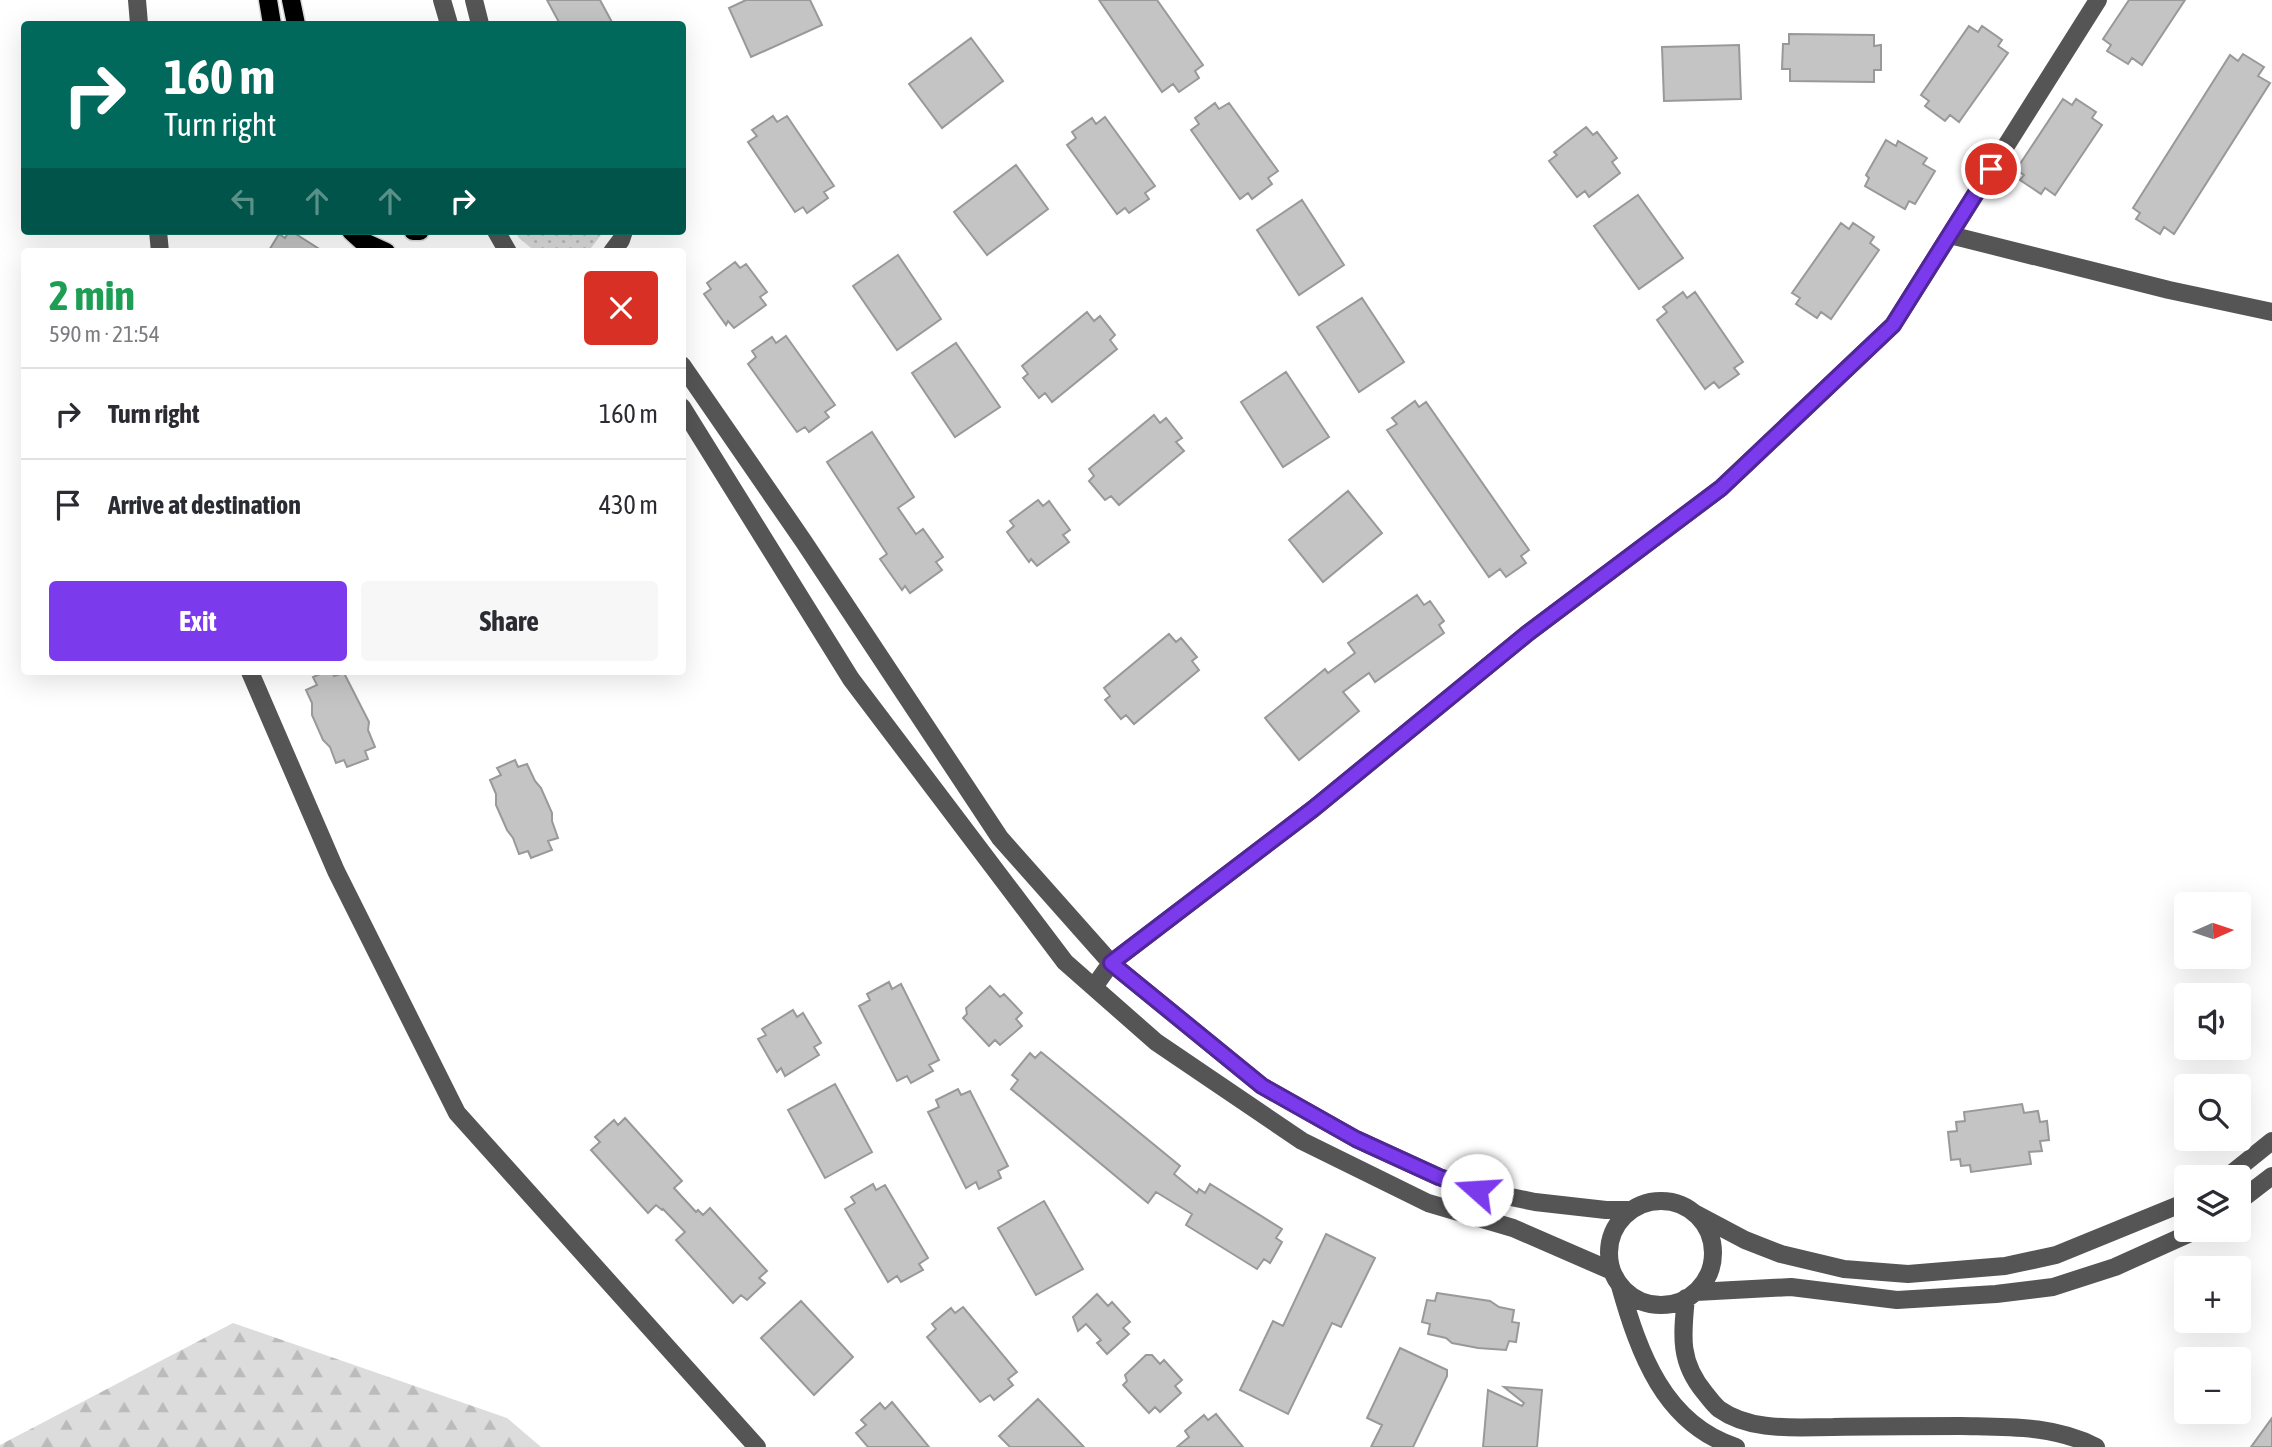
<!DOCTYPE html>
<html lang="en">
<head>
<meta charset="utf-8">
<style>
  :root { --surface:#fff; --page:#f7f7f7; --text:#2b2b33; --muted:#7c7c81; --line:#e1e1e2; --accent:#7c3aed }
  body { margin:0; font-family:"Asap Condensed",sans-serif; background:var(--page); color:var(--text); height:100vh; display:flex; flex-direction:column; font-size:26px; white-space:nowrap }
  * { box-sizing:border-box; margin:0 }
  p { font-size:23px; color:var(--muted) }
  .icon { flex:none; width:38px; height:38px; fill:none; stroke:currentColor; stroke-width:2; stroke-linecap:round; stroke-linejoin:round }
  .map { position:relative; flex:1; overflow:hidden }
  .details { position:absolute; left:21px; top:248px; width:665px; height:427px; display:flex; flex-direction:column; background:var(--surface); border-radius:7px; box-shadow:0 7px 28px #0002 }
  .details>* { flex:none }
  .top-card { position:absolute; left:21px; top:21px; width:665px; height:214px; border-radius:7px; box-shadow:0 7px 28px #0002; background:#00695c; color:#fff; overflow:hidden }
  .needle { width:46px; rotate:87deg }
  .fabs { position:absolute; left:2174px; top:892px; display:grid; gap:14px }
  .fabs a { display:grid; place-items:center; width:77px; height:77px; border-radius:7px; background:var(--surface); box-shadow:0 7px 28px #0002; font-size:35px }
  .pin { position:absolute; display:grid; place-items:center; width:60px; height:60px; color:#fff; margin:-30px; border:4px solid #fff; border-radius:50%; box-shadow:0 2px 7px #0007 }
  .me { position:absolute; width:77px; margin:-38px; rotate:289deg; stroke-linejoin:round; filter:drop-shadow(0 0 5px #0008) }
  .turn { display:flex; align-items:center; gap:24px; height:147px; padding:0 28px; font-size:32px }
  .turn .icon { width:91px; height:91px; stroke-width:2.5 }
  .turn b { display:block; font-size:49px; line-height:60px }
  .lanes { display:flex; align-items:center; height:66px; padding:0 28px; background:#0003; justify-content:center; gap:35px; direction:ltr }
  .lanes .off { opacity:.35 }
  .round { display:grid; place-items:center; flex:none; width:74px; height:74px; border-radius:7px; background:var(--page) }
  .head { display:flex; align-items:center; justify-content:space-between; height:119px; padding:0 28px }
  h1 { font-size:42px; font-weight:700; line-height:52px; color:#1e9e55 }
  .button { display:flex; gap:14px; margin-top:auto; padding:14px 28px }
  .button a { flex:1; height:80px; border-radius:7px; background:var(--accent); color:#fff; font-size:28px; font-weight:700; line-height:80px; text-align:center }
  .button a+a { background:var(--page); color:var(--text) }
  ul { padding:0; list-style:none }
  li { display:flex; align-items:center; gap:21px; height:91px; padding:0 28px; border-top:2px solid var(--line) }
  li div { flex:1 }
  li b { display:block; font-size:26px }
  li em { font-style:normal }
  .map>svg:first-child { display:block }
  .grass { fill:url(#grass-dots) }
  .forest { fill:url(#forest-firs) }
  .building { fill:#c4c4c4; stroke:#999; stroke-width:2 }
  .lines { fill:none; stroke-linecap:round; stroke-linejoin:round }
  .major-casing { stroke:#dbdbdb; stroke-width:21 }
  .minor { stroke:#555; stroke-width:18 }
  .major { stroke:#000; stroke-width:18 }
  .route-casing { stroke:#51269a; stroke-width:18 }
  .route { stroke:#7c3aed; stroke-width:12 }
</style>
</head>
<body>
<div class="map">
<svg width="2272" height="1447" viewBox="0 0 2272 1447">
  <defs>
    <pattern id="grass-dots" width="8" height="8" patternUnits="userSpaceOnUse" patternTransform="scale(1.75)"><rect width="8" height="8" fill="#dcdcdc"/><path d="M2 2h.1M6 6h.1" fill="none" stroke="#bbb" stroke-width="1.8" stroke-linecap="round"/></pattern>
    <pattern id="forest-firs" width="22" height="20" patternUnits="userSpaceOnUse" patternTransform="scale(1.75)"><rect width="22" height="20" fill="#dcdcdc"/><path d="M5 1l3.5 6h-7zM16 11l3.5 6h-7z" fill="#bbb"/></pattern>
  </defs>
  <rect width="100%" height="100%" fill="#fff"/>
  <!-- grass -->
  <path class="grass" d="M515 231H604L591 248 584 252H536L519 238Z"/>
  <!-- forest -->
  <path class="forest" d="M233 1323 507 1418 541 1447H0V1445Z"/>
  <!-- building -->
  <path class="building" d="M547 0H600L613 24H560Z
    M746 0H810L822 25 751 57 729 8Z
    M1099 0H1157L1203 65 1195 71 1199 78 1179 92 1173 84 1162 92Z
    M2129 0H2185L2142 65 2132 58 2128 64 2107 51 2111 45 2103 39Z
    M1969 26 1978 32 1982 26 2002 40 1998 46 2008 53 1959 122 1950 115 1945 121 1925 106 1929 101 1921 95Z
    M1789 34 1874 35V46L1881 45V70H1874V82L1790 81V69H1782L1783 44H1789Z
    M971 38 1003 81 942 128 909 84Z
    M1739 45 1741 99 1664 101 1662 47Z
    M2243 54 2264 67 2258 76 2270 83 2174 234 2164 227 2160 234 2136 219 2140 213 2133 208 2230 55 2238 61Z
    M2063 99 2072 105 2076 99 2096 112 2092 118 2102 125 2055 195 2045 188 2041 194 2020 180 2024 175 2016 170Z
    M1215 103 1219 109 1229 103 1278 171 1268 178 1272 184 1252 199 1248 193 1240 199 1191 130 1199 124 1195 118Z
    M773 116 777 122 787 116 834 186 824 192 828 198 807 213 803 207 795 212 748 142 757 136 752 130Z
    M1105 117 1155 186 1145 193 1149 199 1129 213 1125 208 1117 214 1067 145 1076 138 1072 132 1092 118 1096 124Z
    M1586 127 1593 135 1597 132 1617 158 1612 162 1620 173 1589 197 1585 191 1577 197 1549 161 1557 155 1554 152Z
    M1886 140 1896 146 1898 141 1927 158 1923 164 1935 171 1915 204 1909 201 1905 209 1865 186 1869 178 1866 175Z
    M1016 165 1048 209 987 255 954 212Z
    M1638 195 1683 258 1639 289 1594 226Z
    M1302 200 1344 265 1299 295 1257 230Z
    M1841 223 1849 229 1853 223 1874 237 1870 243 1879 250 1831 319 1821 312 1817 318 1796 304 1800 298 1792 293Z
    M289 231H291L324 252H268L279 234 285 238Z
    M898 255 941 319 897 350 853 286Z
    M735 262 740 268 746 264 767 292 760 297 766 305 734 328 728 321 726 325 704 294 711 289 707 283Z
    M1683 292 1687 298 1695 292 1743 362 1734 368 1739 374 1719 388 1714 382 1705 389 1657 320 1667 312 1663 307Z
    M1362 298 1404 362 1359 392 1317 327Z
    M1087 312 1094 321 1100 316 1115 335 1110 340 1117 349 1052 402 1045 393 1039 398 1023 378 1028 374 1022 366Z
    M786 336 835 405 825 412 829 417 809 432 805 427 797 432 748 364 756 357 752 351 772 337 776 343Z
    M956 343 1000 407 955 437 912 373Z
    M1286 372 1329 437 1283 467 1241 402Z
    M1415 401 1419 407 1426 402 1529 550 1521 556 1526 563 1506 577 1500 569 1489 577 1387 430 1397 424 1392 418Z
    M1154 415 1160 423 1166 418 1182 438 1176 442 1184 451 1119 505 1111 496 1105 500 1089 481 1094 476 1089 469Z
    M872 432 914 497 898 508 916 534 923 529 943 557 936 562 942 570 910 593 905 586 902 590 880 559 887 554 827 462Z
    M1348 491 1382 533 1323 582 1289 540Z
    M1038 500 1043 506 1049 501 1070 530 1063 535 1069 542 1037 566 1031 559 1029 562 1007 532 1014 526 1010 521Z
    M1417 595 1424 605 1430 601 1444 621 1439 625 1444 633 1375 682 1369 673 1343 692 1359 711 1299 760 1265 718 1325 669 1328 673 1355 653 1348 643Z
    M1169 634 1176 642 1181 638 1197 657 1192 661 1199 670 1134 724 1126 715 1121 719 1105 700 1110 696 1104 688Z
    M325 672H332L334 676 344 673 369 722 368 730 375 747 365 751 368 759 347 767 344 760 336 763 330 747 323 740 312 715V703L306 690 317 685 313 677Z
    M515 760 518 767 527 764 535 781 541 788 552 813V821L558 838 548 841 552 850 531 858 528 851 519 854 513 838 507 830 496 805V794L490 780 501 775 497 768Z
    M889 982 892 989 901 984 939 1060 929 1065 933 1071 911 1083 907 1076 897 1081 859 1006 870 1000 867 994Z
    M990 986 1000 997 1004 994 1022 1013 1016 1019 1022 1026 1000 1045 995 1040 989 1046 963 1018 967 1014 966 1008Z
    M793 1010 797 1017 803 1013 821 1043 814 1047 819 1055 785 1076 781 1068 777 1072 758 1039 766 1035 762 1029Z
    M1041 1052 1180 1166 1174 1174 1197 1193 1199 1189 1205 1193 1210 1184 1282 1229 1276 1238 1282 1242 1270 1263 1264 1259 1257 1269 1186 1225 1192 1214 1156 1192 1148 1203 1011 1089 1018 1080 1012 1075 1030 1053 1035 1058Z
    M835 1084 872 1152 825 1178 788 1110Z
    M958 1089 961 1095 970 1091 1008 1166 998 1171 1001 1178 979 1189 976 1182 966 1188 928 1112 939 1107 936 1100Z
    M2022 1104 2024 1113 2038 1111 2040 1122 2047 1121 2049 1140 2040 1141 2042 1151 2029 1152 2031 1164 1971 1172 1970 1165 1961 1166 1960 1159 1951 1160 1948 1132 1957 1131 1956 1122 1965 1121 1964 1112Z
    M625 1118 682 1181 674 1188 696 1212 698 1210 703 1215 710 1208 767 1271 759 1278 765 1283 747 1300 741 1295 733 1303 676 1240 685 1232 663 1209 662 1210 656 1205 648 1213 591 1150 600 1142 595 1137 614 1120 618 1125Z
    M873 1184 876 1190 885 1185 928 1258 919 1264 923 1270 901 1282 897 1276 888 1282 845 1209 855 1203 851 1197Z
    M1044 1201 1083 1269 1036 1295 998 1228Z
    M1326 1234 1375 1258 1341 1327 1332 1323 1288 1414 1240 1390 1273 1321 1283 1326Z
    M1437 1293 1490 1301 1499 1307 1514 1310 1512 1322 1519 1323 1516 1342 1509 1341 1506 1350 1478 1348 1452 1343 1446 1338 1428 1334 1430 1324 1422 1322 1427 1300 1435 1301Z
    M1097 1294 1108 1306 1112 1302 1130 1322 1123 1328 1129 1334 1107 1354 1097 1343 1101 1340 1086 1324 1078 1331 1073 1317Z
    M801 1301 853 1357 814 1395 761 1338Z
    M963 1307 1017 1372 1008 1379 1013 1385 994 1400 990 1395 980 1402 927 1337 936 1329 932 1324 951 1308 955 1313Z
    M1400 1348 1447 1370V1376L1413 1447H1371L1382 1425 1367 1418Z
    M1146 1355H1152L1160 1364 1164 1360 1182 1380 1175 1386 1181 1393 1160 1412 1155 1407 1149 1413 1123 1385 1127 1381 1125 1375Z
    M1504 1387 1542 1390 1537 1447H1483L1488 1390 1522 1406 1524 1403Z
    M1038 1399 1084 1447H1010L999 1436Z
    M892 1402 929 1447H868L856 1433 866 1425 861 1420 880 1403 885 1409Z
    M1216 1414 1243 1447H1177L1189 1437 1185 1431 1204 1415 1208 1420Z
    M2272 1418V1447H2251Z"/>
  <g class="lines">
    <!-- major casing -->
    <g class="major-casing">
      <path id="major" d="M268 0 272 24
        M291 0 296 24
        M351 231 362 241 386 252
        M413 231H420"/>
    </g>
    <!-- minor -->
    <path class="minor" d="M137 0 139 24
      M442 0 449 24
      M474 0 480 24
      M158 231 160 252
      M496 231 508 252
      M1950 235 2169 290 2272 312
      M612 252 621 240 624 231
      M682 365 804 542 1000 838 1111 963 1262 1086 1356 1139 1439 1177 1477 1190 1535 1202 1606 1210H1631
      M682 407 851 679 1065 962 1156 1042 1302 1141 1428 1203 1513 1228 1612 1271
      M250 672 336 871 457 1113 757 1447
      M1094 987 1111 963 1313 809 1528 633 1721 488 1893 325 2098 0
      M2226 1178 2272 1141
      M1609 1253a52 52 0 1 1 104 0a52 52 0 1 1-104 0Z
      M2238 1202 2272 1176
      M1696 1214 1745 1240 1781 1254 1844 1269 1908 1274 2005 1266 2056 1255 2186 1202
      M1620 1286C1639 1353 1664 1424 1736 1447
      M1696 1292 1791 1287 1897 1300 1996 1294 2053 1287 2115 1267 2197 1230
      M1686 1298C1682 1336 1679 1362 1705 1393 1709 1398 1714 1405 1719 1409 1751 1432 1796 1427 1833 1427 1876 1426 1918 1426 1961 1426 2007 1427 2054 1425 2096 1447"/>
    <!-- major -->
    <use href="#major" class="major"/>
  </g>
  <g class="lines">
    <!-- route casing -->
    <g class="route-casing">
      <path id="route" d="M1477 1190 1439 1177 1356 1139 1262 1086 1111 963 1313 809 1528 633 1721 488 1893 325 1991 169"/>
    </g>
    <!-- route -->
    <use href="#route" class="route"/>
  </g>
</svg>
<div class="fabs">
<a><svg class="needle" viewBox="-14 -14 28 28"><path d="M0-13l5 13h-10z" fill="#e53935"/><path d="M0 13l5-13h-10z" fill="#7c7c81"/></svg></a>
<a><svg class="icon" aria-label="sound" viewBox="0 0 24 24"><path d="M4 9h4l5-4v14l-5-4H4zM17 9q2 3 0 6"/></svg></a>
<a><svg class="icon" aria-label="search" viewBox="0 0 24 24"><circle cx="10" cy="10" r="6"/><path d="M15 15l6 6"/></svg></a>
<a><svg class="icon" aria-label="layers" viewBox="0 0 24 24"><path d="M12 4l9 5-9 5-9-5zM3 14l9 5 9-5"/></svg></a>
<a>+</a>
<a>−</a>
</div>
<div class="pin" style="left:1991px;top:169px;background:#d93025"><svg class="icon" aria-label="arrive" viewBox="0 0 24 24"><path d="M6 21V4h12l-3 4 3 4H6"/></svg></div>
<svg class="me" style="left:1477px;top:1190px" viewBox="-20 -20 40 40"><circle r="19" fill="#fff"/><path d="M0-13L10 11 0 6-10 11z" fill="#7c3aed"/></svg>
<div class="top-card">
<div class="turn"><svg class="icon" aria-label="right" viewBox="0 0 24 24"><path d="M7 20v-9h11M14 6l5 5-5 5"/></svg><div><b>160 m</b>Turn right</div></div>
<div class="lanes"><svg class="icon off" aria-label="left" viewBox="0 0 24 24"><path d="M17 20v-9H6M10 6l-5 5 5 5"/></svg><svg class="icon off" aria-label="ahead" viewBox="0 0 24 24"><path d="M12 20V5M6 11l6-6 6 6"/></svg><svg class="icon off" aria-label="ahead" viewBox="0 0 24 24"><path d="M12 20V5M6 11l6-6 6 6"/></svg><svg class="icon" aria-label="right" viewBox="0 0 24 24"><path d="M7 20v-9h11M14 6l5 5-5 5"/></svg></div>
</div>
<section class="details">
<div class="head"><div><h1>2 min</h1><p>590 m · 21:54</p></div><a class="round" style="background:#d93025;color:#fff"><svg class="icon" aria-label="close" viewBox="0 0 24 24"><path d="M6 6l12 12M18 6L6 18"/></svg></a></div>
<ul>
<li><svg class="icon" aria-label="right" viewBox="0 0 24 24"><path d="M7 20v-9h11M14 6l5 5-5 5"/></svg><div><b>Turn right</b></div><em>160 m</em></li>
<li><svg class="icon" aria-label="arrive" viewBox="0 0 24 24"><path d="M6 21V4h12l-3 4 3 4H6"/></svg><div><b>Arrive at destination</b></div><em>430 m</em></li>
</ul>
<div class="button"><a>Exit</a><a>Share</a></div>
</section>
</div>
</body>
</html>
